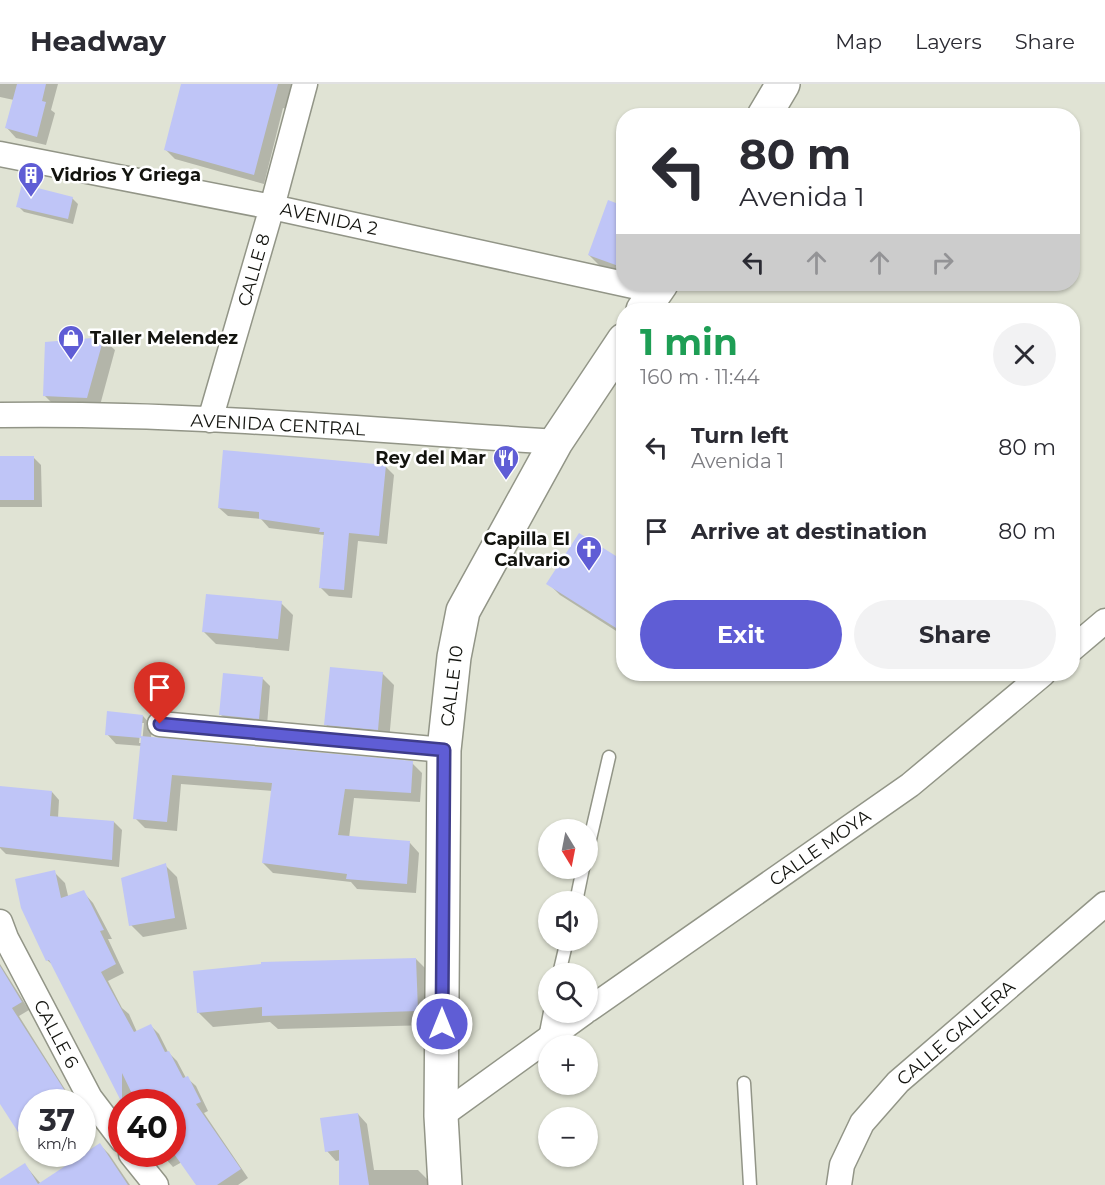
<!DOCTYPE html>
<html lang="en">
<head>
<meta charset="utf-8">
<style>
  :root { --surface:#fff; --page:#f2f2f3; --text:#2b2b33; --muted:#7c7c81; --line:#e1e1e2; --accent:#5f5dd5 }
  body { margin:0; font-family:Montserrat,sans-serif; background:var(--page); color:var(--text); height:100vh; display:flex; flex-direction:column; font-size:22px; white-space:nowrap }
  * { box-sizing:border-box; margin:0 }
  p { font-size:20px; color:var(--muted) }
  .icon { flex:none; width:33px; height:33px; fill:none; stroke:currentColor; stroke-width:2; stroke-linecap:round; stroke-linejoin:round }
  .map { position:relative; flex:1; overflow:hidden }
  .panel { position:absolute; left:616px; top:219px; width:464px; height:378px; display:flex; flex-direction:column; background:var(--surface); border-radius:24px; box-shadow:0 2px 4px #0004 }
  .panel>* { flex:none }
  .hud { position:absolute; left:616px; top:24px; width:464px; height:183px; border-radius:24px; box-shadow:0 2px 4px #0004; background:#fff; color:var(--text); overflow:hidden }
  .needle { width:39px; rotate:170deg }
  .tools { position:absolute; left:538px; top:735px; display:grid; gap:12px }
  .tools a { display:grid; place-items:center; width:60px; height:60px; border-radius:50%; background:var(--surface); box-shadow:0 2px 4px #0004; font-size:30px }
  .speed { position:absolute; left:18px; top:1005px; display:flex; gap:12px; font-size:30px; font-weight:700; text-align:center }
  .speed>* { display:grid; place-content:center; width:78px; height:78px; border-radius:50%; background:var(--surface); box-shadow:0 2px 4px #0004; line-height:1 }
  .speed small { font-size:15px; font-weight:400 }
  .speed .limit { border:9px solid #d22; background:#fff; color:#111 }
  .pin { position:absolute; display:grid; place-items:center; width:51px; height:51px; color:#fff; margin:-62px -26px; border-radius:50% 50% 50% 0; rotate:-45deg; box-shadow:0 0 6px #0007 }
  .pin .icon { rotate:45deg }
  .me { position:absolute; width:66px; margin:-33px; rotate:0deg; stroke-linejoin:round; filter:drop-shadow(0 0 4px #0008) }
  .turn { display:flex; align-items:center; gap:21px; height:126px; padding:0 24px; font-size:27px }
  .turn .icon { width:78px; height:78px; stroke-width:2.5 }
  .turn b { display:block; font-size:42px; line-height:51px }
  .lanes { display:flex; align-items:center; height:57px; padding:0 24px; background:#0003; justify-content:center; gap:30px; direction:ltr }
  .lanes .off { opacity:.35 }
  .round { display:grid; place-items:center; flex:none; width:63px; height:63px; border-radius:32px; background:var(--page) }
  .summary { display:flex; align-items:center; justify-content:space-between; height:102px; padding:0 24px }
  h1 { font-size:36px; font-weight:700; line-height:45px; color:#1e9e55 }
  .primary-button { display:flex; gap:12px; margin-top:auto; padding:12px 24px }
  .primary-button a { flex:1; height:69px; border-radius:36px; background:var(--accent); color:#fff; font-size:24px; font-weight:700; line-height:69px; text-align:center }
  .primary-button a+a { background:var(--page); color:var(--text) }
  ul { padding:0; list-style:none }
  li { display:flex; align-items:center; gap:18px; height:84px; padding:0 24px }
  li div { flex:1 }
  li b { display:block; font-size:22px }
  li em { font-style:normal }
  header { display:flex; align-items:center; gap:36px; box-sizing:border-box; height:84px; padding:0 30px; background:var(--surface); border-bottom:2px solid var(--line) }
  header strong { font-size:28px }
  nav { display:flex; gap:33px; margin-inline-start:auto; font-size:21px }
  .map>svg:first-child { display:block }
  .shadow { fill:#0003; fill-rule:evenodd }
  .building { fill:#bfc5f7 }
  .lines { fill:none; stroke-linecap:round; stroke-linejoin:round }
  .lane-casing { stroke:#929587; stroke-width:15 }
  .street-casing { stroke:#929587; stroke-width:27 }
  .secondary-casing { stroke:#929587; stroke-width:36 }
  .lane { stroke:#fff; stroke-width:12 }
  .street { stroke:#fff; stroke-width:24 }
  .secondary { stroke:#fff; stroke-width:33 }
  .route-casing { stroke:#3e3c8a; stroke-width:15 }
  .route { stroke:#5f5dd5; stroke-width:10 }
  .labels { text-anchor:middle; stroke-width:5; stroke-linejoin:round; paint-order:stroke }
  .poi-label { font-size:18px; font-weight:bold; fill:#12130e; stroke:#fff; text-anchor:start }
  .street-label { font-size:18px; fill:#12130e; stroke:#fff }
</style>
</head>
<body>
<header>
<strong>Headway</strong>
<nav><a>Map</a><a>Layers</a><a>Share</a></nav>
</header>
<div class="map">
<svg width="1105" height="1101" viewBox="0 0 1105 1101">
  <rect width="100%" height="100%" fill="#e0e3d4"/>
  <!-- shadow -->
  <path class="shadow" d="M0 0H58L51 26 55 29 46 61 16 54 7 44 14 16 0 13Z
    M183 0H305L291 26 283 24 264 100 175 75 165 65Z
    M72 114 78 120 73 140 24 128 18 122Z
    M624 124V190L601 183 589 171Z
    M103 255 115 266 99 325 57 324 45 312Z
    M33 373 41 381 42 423H0V374Z
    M385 382 394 391 387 460 358 457 352 514 329 512 320 503 324 451 269 444 261 435 228 432 219 424Z
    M624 479V552L560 511 548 499Z
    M281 519 293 531 289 567 216 560 204 548Z
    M382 589 394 601 389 657 338 652 325 640Z
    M262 594 270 602 267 642 229 638 221 631Z
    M143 632 152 642 151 654 412 679 422 689 420 718 354 714 349 754 410 759 419 769 416 809 357 805 351 798 273 789 263 779 273 707 181 700 177 747 145 744 135 734 142 662 116 660 107 650ZM141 639H144L142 659H139Z
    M52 708 59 716 58 734 114 738 122 746 119 783 6 770 0 764V709Z
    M165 781 177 793 187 845 143 853 131 841Z
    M54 788 65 799 70 820 85 810 93 819 112 855H108L124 889 108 897 122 924 129 930 137 948 151 942 159 950 168 968 177 977 186 994H187L196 1002 208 1027 204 1029 248 1094 238 1101H198L182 1078 173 1083 165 1074 163 1070H172V1018H123L54 882 47 876Z
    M416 875 430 889 432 941 278 945 270 938 213 943 198 928Z
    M0 880 29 926 19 932 73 1018H32V1052L27 1055 19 1047 0 1017Z
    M358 1030 367 1040 374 1086H418L428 1096V1101H340L341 1076 336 1077 327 1067Z
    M100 1061 109 1070 130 1101H0V1096L25 1081 41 1100Z"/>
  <!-- building -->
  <path class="building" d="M17 0H46L42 17 46 18 37 53 5 44Z
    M181 0H278L254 91 164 66Z
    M22 100 73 113 68 135 16 123Z
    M608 116 624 122V184L588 171Z
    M104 253 87 314 43 312 45 258Z
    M223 366 386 381 379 452 349 449 344 506 319 504 324 448H319L320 444 259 435V428L218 424Z
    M0 372H34V416H0Z
    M579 449 624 477V549L546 500Z
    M206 510 282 517 278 555 202 548Z
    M330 583 383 588 378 646 324 641Z
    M223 589 263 593 259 635 219 631Z
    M107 627 143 631 141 652 413 677 411 709 345 705 338 751 410 757 407 800 346 795 347 790 262 779 272 699 172 691 167 738 133 735 141 654 105 651Z
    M0 702 52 707 50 732 114 737 112 776 0 763Z
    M166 779 175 834 129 842 121 794Z
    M55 786 61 814 84 806 104 846 100 847 116 880 101 888 134 948 151 940 165 968 169 967 183 994 188 992 201 1018 196 1020 241 1085 217 1101H196L172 1067V1018H136L122 989V1019L49 876 46 877 21 824 15 795Z
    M416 874 418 927 262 932V923L197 929 193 887 261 880V878Z
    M0 882 22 918 12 924 72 1018H32V1040L18 1048 0 1020Z
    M358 1029 369 1101H339V1066L325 1068 320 1034Z
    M100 1059 128 1101H0V1095L25 1079 38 1100Z"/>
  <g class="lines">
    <!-- lane casing -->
    <g class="lane-casing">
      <path id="lane" d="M588 764 609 673
        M576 818 583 784
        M559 890 567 856
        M545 954 550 928
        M744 999 750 1101"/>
    </g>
    <!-- street casing -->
    <g class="street-casing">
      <path id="street" d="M0 70 272 123 656 207
        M0 331C185 328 371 346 556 358
        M210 336 272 123 305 0
        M1072 565 1105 537
        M160 640 444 666
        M0 838 6 854 90 1014 122 1056
        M588 926 910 701 1043 590
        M441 1032 585 928
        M131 1070 156 1101
        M839 1101 842 1081 862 1039 898 998 1105 820"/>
    </g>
    <!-- secondary casing -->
    <g class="secondary-casing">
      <path id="secondary" d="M764 32 783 0
        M643 226 661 200
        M445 1101 441 1032 444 666 454 573 463 527 556 358 624 256"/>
    </g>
    <!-- lane -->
    <use href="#lane" class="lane"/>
    <!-- street -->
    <use href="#street" class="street"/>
    <!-- secondary -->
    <use href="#secondary" class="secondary"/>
  </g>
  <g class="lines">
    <!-- route casing -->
    <g class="route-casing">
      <path id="route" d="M160 640 444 666 442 940"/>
    </g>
    <!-- route -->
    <use href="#route" class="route"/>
  </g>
  <!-- icons -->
  <defs>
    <g id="building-pin" transform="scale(1.35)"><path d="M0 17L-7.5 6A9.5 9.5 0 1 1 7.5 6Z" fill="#5f5dd5" stroke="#fff"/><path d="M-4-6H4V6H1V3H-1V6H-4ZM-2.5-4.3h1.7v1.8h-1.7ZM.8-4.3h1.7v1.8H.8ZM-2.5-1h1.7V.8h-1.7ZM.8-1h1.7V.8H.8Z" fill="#fff"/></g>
    <g id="shop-pin" transform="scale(1.35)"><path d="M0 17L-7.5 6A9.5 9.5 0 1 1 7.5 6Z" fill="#5f5dd5" stroke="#fff"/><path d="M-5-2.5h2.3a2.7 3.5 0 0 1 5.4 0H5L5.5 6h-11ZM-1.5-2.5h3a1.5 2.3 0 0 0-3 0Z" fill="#fff"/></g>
    <g id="restaurant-pin" transform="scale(1.35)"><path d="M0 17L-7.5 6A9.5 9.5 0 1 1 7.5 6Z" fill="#5f5dd5" stroke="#fff"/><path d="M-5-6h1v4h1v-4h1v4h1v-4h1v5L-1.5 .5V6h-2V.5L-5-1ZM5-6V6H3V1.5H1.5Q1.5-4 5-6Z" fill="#fff"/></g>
    <g id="church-pin" transform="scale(1.35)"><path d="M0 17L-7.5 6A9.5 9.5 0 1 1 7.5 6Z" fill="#5f5dd5" stroke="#fff"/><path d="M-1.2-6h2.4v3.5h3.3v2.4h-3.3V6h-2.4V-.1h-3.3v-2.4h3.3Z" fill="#fff"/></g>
  </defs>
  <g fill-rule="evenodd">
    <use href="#building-pin" x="31" y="91"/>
    <use href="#shop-pin" x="71" y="254"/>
    <use href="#restaurant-pin" x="506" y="374"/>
    <use href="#church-pin" x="589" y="465"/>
  </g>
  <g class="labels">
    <!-- poi labels -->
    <g class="poi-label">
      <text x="51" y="97">Vidrios Y Griega</text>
      <text x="90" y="260">Taller Melendez</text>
      <text x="486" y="380" text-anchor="end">Rey del Mar</text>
      <text x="570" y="461" text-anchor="end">Capilla El<tspan x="570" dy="21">Calvario</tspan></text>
    </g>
    <!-- street labels -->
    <g class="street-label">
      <text transform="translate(329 135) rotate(12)" y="6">AVENIDA 2</text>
      <text transform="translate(254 186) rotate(-74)" y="6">CALLE 8</text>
      <text transform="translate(278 341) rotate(3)" y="6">AVENIDA CENTRAL</text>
      <text transform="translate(452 602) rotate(-83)" y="6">CALLE 10</text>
      <text transform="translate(820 764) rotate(-35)" y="6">CALLE MOYA</text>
      <text transform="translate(956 949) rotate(-41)" y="6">CALLE GALLERA</text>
      <text transform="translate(56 950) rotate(62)" y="6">CALLE 6</text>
    </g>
  </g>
</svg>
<div class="tools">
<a><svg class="needle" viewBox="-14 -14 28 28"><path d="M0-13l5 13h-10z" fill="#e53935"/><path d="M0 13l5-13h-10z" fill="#7c7c81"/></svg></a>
<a><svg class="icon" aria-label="sound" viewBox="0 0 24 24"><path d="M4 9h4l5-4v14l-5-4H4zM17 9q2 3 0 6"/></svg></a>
<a><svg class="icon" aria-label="search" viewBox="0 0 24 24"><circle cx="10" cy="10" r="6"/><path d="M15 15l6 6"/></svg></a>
<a>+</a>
<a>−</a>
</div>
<div class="speed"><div>37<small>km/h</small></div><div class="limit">40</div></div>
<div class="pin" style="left:160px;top:640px;background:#d93025"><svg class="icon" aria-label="arrive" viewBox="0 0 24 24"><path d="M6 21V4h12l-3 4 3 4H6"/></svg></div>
<svg class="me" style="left:442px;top:940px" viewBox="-20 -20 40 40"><circle r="17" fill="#5f5dd5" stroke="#fff" stroke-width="3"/><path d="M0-11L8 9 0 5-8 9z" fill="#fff"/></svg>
<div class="hud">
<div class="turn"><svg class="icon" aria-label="left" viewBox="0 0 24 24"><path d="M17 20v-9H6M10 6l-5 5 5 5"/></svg><div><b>80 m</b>Avenida 1</div></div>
<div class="lanes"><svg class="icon" aria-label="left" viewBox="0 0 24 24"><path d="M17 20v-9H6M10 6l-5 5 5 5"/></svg><svg class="icon off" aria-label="ahead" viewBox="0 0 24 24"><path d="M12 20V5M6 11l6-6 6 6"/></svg><svg class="icon off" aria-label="ahead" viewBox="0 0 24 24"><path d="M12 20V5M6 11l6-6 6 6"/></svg><svg class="icon off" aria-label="right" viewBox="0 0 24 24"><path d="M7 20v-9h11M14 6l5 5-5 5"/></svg></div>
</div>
<section class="panel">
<div class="summary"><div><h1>1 min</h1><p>160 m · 11:44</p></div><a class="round"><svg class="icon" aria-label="close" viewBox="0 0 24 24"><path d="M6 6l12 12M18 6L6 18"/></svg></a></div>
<ul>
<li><svg class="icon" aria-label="left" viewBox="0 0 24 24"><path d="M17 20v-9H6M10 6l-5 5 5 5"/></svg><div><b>Turn left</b><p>Avenida 1</p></div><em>80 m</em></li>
<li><svg class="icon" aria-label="arrive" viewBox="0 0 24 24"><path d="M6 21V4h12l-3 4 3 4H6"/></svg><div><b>Arrive at destination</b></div><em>80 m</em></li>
</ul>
<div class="primary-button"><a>Exit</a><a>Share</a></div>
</section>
</div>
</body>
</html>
